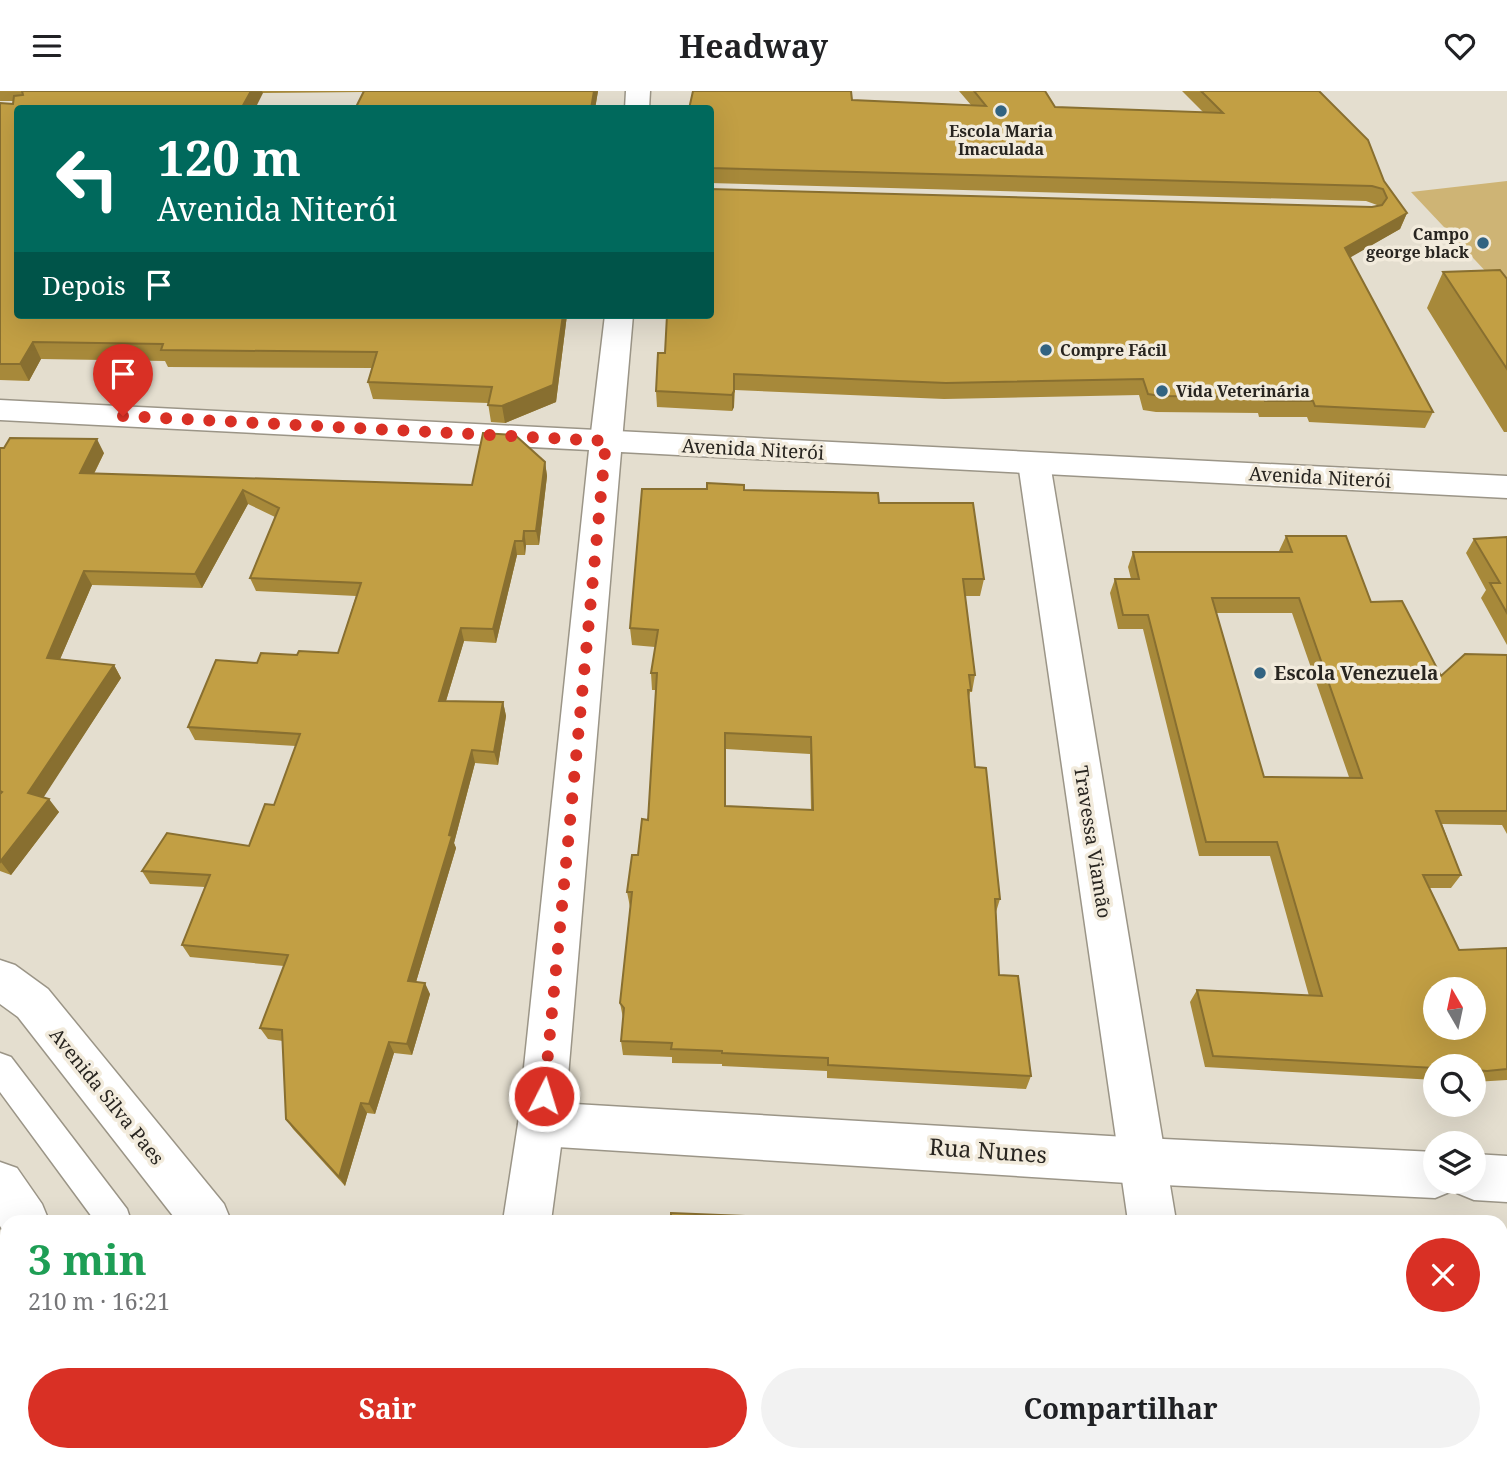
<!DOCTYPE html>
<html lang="pt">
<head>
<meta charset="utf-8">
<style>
  :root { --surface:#fff; --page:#f2f2f2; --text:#202124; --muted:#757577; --accent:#d93025 }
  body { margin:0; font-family:"Noto Serif",serif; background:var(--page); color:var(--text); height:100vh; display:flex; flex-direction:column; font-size:26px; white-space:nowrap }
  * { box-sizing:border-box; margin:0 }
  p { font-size:23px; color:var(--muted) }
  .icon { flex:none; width:38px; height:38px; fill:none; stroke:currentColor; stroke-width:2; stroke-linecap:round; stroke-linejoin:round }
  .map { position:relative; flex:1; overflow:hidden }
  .drawer { position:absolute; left:0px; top:1124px; width:1508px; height:247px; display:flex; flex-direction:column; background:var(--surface); border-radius:21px 21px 0 0; box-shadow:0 7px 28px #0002 }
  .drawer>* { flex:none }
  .top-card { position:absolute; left:14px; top:14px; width:700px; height:214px; border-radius:7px; box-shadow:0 7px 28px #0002; background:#00695c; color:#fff; overflow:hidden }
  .needle { width:46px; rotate:351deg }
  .controls { position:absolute; left:1423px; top:886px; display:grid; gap:14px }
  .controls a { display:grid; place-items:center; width:63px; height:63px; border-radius:50%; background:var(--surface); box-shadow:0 7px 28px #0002; font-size:35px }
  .pin { position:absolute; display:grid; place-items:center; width:60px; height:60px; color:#fff; margin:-72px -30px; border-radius:50% 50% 50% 0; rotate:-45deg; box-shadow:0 0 7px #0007 }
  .pin .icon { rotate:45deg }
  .me { position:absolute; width:77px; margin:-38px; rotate:5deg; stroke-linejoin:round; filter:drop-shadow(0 0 5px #0008) }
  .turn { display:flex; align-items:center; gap:24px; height:147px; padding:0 28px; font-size:32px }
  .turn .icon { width:91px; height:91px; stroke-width:2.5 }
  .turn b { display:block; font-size:49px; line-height:60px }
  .then { display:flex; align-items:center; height:66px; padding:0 28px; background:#0003; gap:14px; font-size:26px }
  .round { display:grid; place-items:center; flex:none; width:74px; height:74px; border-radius:37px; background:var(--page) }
  .headline { display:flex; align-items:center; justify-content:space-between; height:119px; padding:0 28px }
  h1 { font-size:42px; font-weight:700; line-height:52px; color:#1e9e55 }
  .primary-button { display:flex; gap:14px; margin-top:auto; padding:14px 28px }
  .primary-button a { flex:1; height:80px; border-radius:42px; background:var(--accent); color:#fff; font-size:28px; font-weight:700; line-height:80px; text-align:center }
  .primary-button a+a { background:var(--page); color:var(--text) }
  header { display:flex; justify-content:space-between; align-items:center; height:91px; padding:0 28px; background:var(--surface); font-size:32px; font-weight:700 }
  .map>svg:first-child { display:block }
  .green { fill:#ceb475 }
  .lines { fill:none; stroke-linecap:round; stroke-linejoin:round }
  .service-casing { stroke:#9b9587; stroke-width:3 }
  .minor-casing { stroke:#9b9587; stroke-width:3 }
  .tertiary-casing { stroke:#9b9587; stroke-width:3 }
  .secondary-casing { stroke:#9b9587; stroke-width:3 }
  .service { fill:#fff; fill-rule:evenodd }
  .minor { fill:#fff; fill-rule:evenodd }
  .tertiary { fill:#fff; fill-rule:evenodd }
  .secondary { fill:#fff; fill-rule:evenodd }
  .wall { fill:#a7893a; fill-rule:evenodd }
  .shaded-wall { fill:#886f30 }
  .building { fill:#c29f44; stroke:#886f30; stroke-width:2; fill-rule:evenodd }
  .route { stroke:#d93025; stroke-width:12; stroke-dasharray:0 21.6 }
  .poi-dot { fill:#326381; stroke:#f2ebdc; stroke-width:2.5 }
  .labels { text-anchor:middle; stroke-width:7; stroke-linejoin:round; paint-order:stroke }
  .far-poi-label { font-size:16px; font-weight:bold; fill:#282520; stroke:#f2ebdc; text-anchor:start }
  .street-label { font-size:19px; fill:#282520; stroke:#f2ebdc }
  .poi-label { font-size:19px; font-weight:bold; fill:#282520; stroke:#f2ebdc; text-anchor:start }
  .near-street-label { font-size:23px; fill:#282520; stroke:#f2ebdc }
</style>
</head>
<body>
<header><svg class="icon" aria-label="menu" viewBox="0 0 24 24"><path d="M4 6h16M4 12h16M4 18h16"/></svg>Headway<svg class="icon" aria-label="heart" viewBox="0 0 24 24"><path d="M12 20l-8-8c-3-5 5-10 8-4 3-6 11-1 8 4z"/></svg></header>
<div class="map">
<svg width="1507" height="1369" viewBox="0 0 1507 1369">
  <rect width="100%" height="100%" fill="#e4decf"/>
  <!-- green -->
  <path class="green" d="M1507 90V203L1411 101Z"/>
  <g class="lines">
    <!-- service casing -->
    <g class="service-casing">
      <path id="service" d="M0 962 11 966 127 1118 131 1130H95L0 1001Z
        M270 1363H308L310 1369H272Z"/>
    </g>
    <!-- minor casing -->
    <g class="minor-casing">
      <path id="minor" d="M541 1011 1143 1047 1435 1061V1090H1474V1063L1507 1065V1111L1474 1109 1457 1102 1454 1095 1452 1100 1435 1107 1143 1093 541 1055 525 1049 518 1033 525 1017Z"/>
    </g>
    <!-- tertiary casing -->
    <g class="tertiary-casing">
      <path id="tertiary" d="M626 0H650L649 18H625Z
        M605 224H633L622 350 617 357 606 360 595 357 590 350Z
        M1034 362 1045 365 1050 372 1176 1130H1128L1018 372 1023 365Z
        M1159 1363H1213L1214 1369H1160Z"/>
    </g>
    <!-- secondary casing -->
    <g class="secondary-casing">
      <path id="secondary" d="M0 309 1507 385V407L621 361 564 1033 551 1130H503L518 1033 589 359 0 329Z
        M0 869 15 874 48 898 224 1113 231 1130H177L18 926 0 913Z
        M0 1071 17 1077 42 1113 49 1130H7V1146L0 1135Z
        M159 1363H214L217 1369H162Z
        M366 1363H421L424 1369H369Z
        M466 1363H520V1369H466Z"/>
    </g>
    <!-- service -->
    <use href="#service" class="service"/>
    <!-- minor -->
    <use href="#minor" class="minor"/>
    <!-- tertiary -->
    <use href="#tertiary" class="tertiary"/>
    <!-- secondary -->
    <use href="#secondary" class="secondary"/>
  </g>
  <!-- wall -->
  <path class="wall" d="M0 0H598L595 18H355L364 1 263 2 18 18 567 224 556 311 505 332 491 331 488 312 373 308 368 291 372 277 168 276 165 270 41 268 29 290 0 289V12L13 13V10H0Z
    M959 0H1045L1055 16 1203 21 1182 0H1319L1407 122 1400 138 1350 166 1433 321 1425 337 1309 331 1307 326H1259L1258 322 1156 321 1143 319 1139 304 944 308 735 299 734 316 732 320 657 316 656 300 665 262 1378 115 1377 114 1366 110 710 92V18L852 9 971 14Z
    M1443 181 1507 188V341H1504L1427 217Z
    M0 357 104 362 94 383 472 394 545 371 547 385 539 454H526L525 464H517L496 552 464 550 446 610 503 611 506 625 498 674 475 672 454 752 456 757 416 891 430 903 412 964 394 962 375 1023 367 1022 345 1095 293 1038 286 1028 283 950 268 948 260 937 284 875 190 866 182 854 205 796 150 793 142 780 249 755 274 714 296 655 195 649 188 636 257 572 297 564 338 562 356 505 256 500 250 487 275 426 248 413 202 497 92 494 60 568 114 574 121 587 43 706 59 721 11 784 0 780Z
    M707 398 745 399 879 412 984 488 980 505H965L975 584 972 601H970L969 608 975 676 1000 808 996 821 999 884 1031 985 1026 998 827 987V980L722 975V973L672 972V966L623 964 621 950 623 927 620 912 630 816 627 801 648 729 656 599H652L651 582 655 556 632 554 630 537ZM726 658 810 663 811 719 725 715Z
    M1286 445 1371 511 1441 585 1507 564V743L1502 734 1442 733 1461 784 1451 797H1429L1459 859 1507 857V989L1474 991V975H1435V989L1205 976 1190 911 1197 899 1309 905 1270 765H1199L1143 538H1118L1110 502 1115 488H1131L1128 476 1133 461H1280L1279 460ZM1216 522H1292L1349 686H1264Z
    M1507 446V554L1481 507 1486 499 1466 462 1474 448Z
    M1364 1363H1502L1507 1369H1365Z"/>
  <!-- shaded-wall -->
  <path class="shaded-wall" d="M251 0H262L263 2 255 18H241Z
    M594 0H598L595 18H591Z
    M1407 122 1400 138 1339 173 1345 157Z
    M563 224H567L556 311 505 332 502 315Z
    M33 251 41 268 29 290 20 273Z
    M734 283V316L732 320V304Z
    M97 348 104 362 87 396 80 382Z
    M545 371 547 385 539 454 536 440Z
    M243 399 248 413 202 497 195 483Z
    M524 440 526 454 525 464 523 450Z
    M515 450 517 464 496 552 493 538Z
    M84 480 92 494 55 580 47 567Z
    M461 537 464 550 442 623 439 610Z
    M114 574 121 587 38 715 28 702Z
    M503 611 506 625 498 674 494 661Z
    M472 659 475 672 454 752 456 757 413 901 408 890Z
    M49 708 59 721 11 784 1 771Z
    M425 892 430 903 412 964 407 953Z
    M389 951 394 962 375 1023 369 1013Z
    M361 1012 367 1022 345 1095 339 1086Z"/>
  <!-- building -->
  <path class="building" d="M22 0H251L241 18H18V224H563L553 294 502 315 488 314 492 296 368 291 377 261 161 259 163 253 33 251 20 273H0V12L13 13 14 5 23 4Z
    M364 0H594L591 18H355Z
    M693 0H851L852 9 986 15 974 0H1045L1055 16 1223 22 1201 0H1319L1368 49 1384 90 1407 122 1345 157 1433 321 1315 315 1313 310H1265L1264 306 1161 305 1148 303 1143 288 946 292 734 283V300L732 304 656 300 658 262H665L667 224H710V98L1372 116 1382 114 1387 107 1383 98 1372 95 710 77V18H689Z
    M1500 179 1507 188V278L1443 181Z
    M483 342 515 344 545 371 536 440H524L523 450H515L493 538 461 537 439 610 503 611 494 661 472 659 449 744 452 745 408 890 425 892 407 953 389 951 369 1013 361 1012 339 1086 286 1028 282 939 260 937 288 864 182 854 210 784 142 780 167 742 249 755 265 713 274 714 300 643 188 636 216 569 257 572 261 562 297 564 299 560 338 562 361 492 250 487 279 417 243 399 195 483 84 480 47 567 114 574 28 702 49 708 0 771V703L2 701 0 700V357H4L10 347 97 348 80 382 472 394Z
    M707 392 744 394V399L878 402 879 412H973L984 488H963L975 584H969L971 599H968L975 676 986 677 1000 808H995L999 884 1018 885 1031 985 828 974V967L722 962V960L671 958 672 952 621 950 624 917 620 912 632 801H627L632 764H638L642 728 648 729 657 582H651L658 539 630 537 642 398H707ZM725 642 811 646 813 719 725 715Z
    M1286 445H1346L1371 511 1402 510 1441 585 1465 563 1507 564V720H1436L1461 784H1423L1459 859 1507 857V978L1487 980 1474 979V975H1435V977L1213 965 1197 899 1322 905 1277 751H1206L1148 524H1123L1115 488H1139L1133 461H1292ZM1212 507H1299L1362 687 1264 686ZM1435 898H1474V936H1435Z
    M1507 446V522L1490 492H1500L1474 448Z
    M671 1122 772 1126V1130H671Z
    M1502 1154 1507 1155V1369H1379L1378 1363H1502Z
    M595 1363H1039L1040 1369H595Z"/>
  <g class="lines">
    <!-- route -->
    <path class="route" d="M123 325 606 350 544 1005"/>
  </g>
  <!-- markers -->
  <g class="poi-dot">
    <circle cx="1001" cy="20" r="7"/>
    <circle cx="1483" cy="152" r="7"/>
    <circle cx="1046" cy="259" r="7"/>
    <circle cx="1162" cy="300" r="7"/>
    <circle cx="1260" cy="582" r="7"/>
  </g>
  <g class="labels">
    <!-- far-poi labels -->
    <g class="far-poi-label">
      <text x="1001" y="46" text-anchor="middle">Escola Maria<tspan x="1001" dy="18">Imaculada</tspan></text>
      <text x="1469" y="149" text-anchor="end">Campo<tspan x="1469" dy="18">george black</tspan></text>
      <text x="1060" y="265">Compre Fácil</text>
      <text x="1176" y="306">Vida Veterinária</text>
    </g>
    <!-- street labels -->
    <g class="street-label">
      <text transform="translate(753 358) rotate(3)" y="7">Avenida Niterói</text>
      <text transform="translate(1320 386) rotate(3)" y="7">Avenida Niterói</text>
      <text transform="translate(1093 751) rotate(81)" y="7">Travessa Viamão</text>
      <text transform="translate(107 1005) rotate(51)" y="7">Avenida Silva Paes</text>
    </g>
    <!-- poi labels -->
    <g class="poi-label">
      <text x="1274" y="589">Escola Venezuela</text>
    </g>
    <!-- near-street labels -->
    <g class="near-street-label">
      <text transform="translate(988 1060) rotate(4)" y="8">Rua Nunes</text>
    </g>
  </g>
</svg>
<div class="controls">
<a><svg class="needle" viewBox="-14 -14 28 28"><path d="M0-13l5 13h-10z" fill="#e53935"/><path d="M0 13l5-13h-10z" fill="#757577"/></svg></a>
<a><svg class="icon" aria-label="search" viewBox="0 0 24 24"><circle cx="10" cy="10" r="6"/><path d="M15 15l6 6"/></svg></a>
<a><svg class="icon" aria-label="layers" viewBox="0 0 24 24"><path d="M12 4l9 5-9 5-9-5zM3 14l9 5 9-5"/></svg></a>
</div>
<div class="pin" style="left:123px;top:325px;background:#d93025"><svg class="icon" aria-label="arrive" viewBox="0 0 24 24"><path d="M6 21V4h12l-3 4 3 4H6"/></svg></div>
<svg class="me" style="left:544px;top:1005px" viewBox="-20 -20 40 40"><circle r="17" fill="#d93025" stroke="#fff" stroke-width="3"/><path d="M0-11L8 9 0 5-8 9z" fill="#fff"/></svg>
<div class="top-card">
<div class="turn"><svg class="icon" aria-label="left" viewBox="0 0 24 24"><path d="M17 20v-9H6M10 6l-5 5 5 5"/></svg><div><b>120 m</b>Avenida Niterói</div></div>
<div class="then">Depois<svg class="icon" aria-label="arrive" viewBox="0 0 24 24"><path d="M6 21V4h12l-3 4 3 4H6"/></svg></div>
</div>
<section class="drawer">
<div class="headline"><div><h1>3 min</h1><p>210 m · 16:21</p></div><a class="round" style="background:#d93025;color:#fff"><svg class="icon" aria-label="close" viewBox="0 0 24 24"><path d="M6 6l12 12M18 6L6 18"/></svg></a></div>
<div class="primary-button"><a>Sair</a><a>Compartilhar</a></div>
</section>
</div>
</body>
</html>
